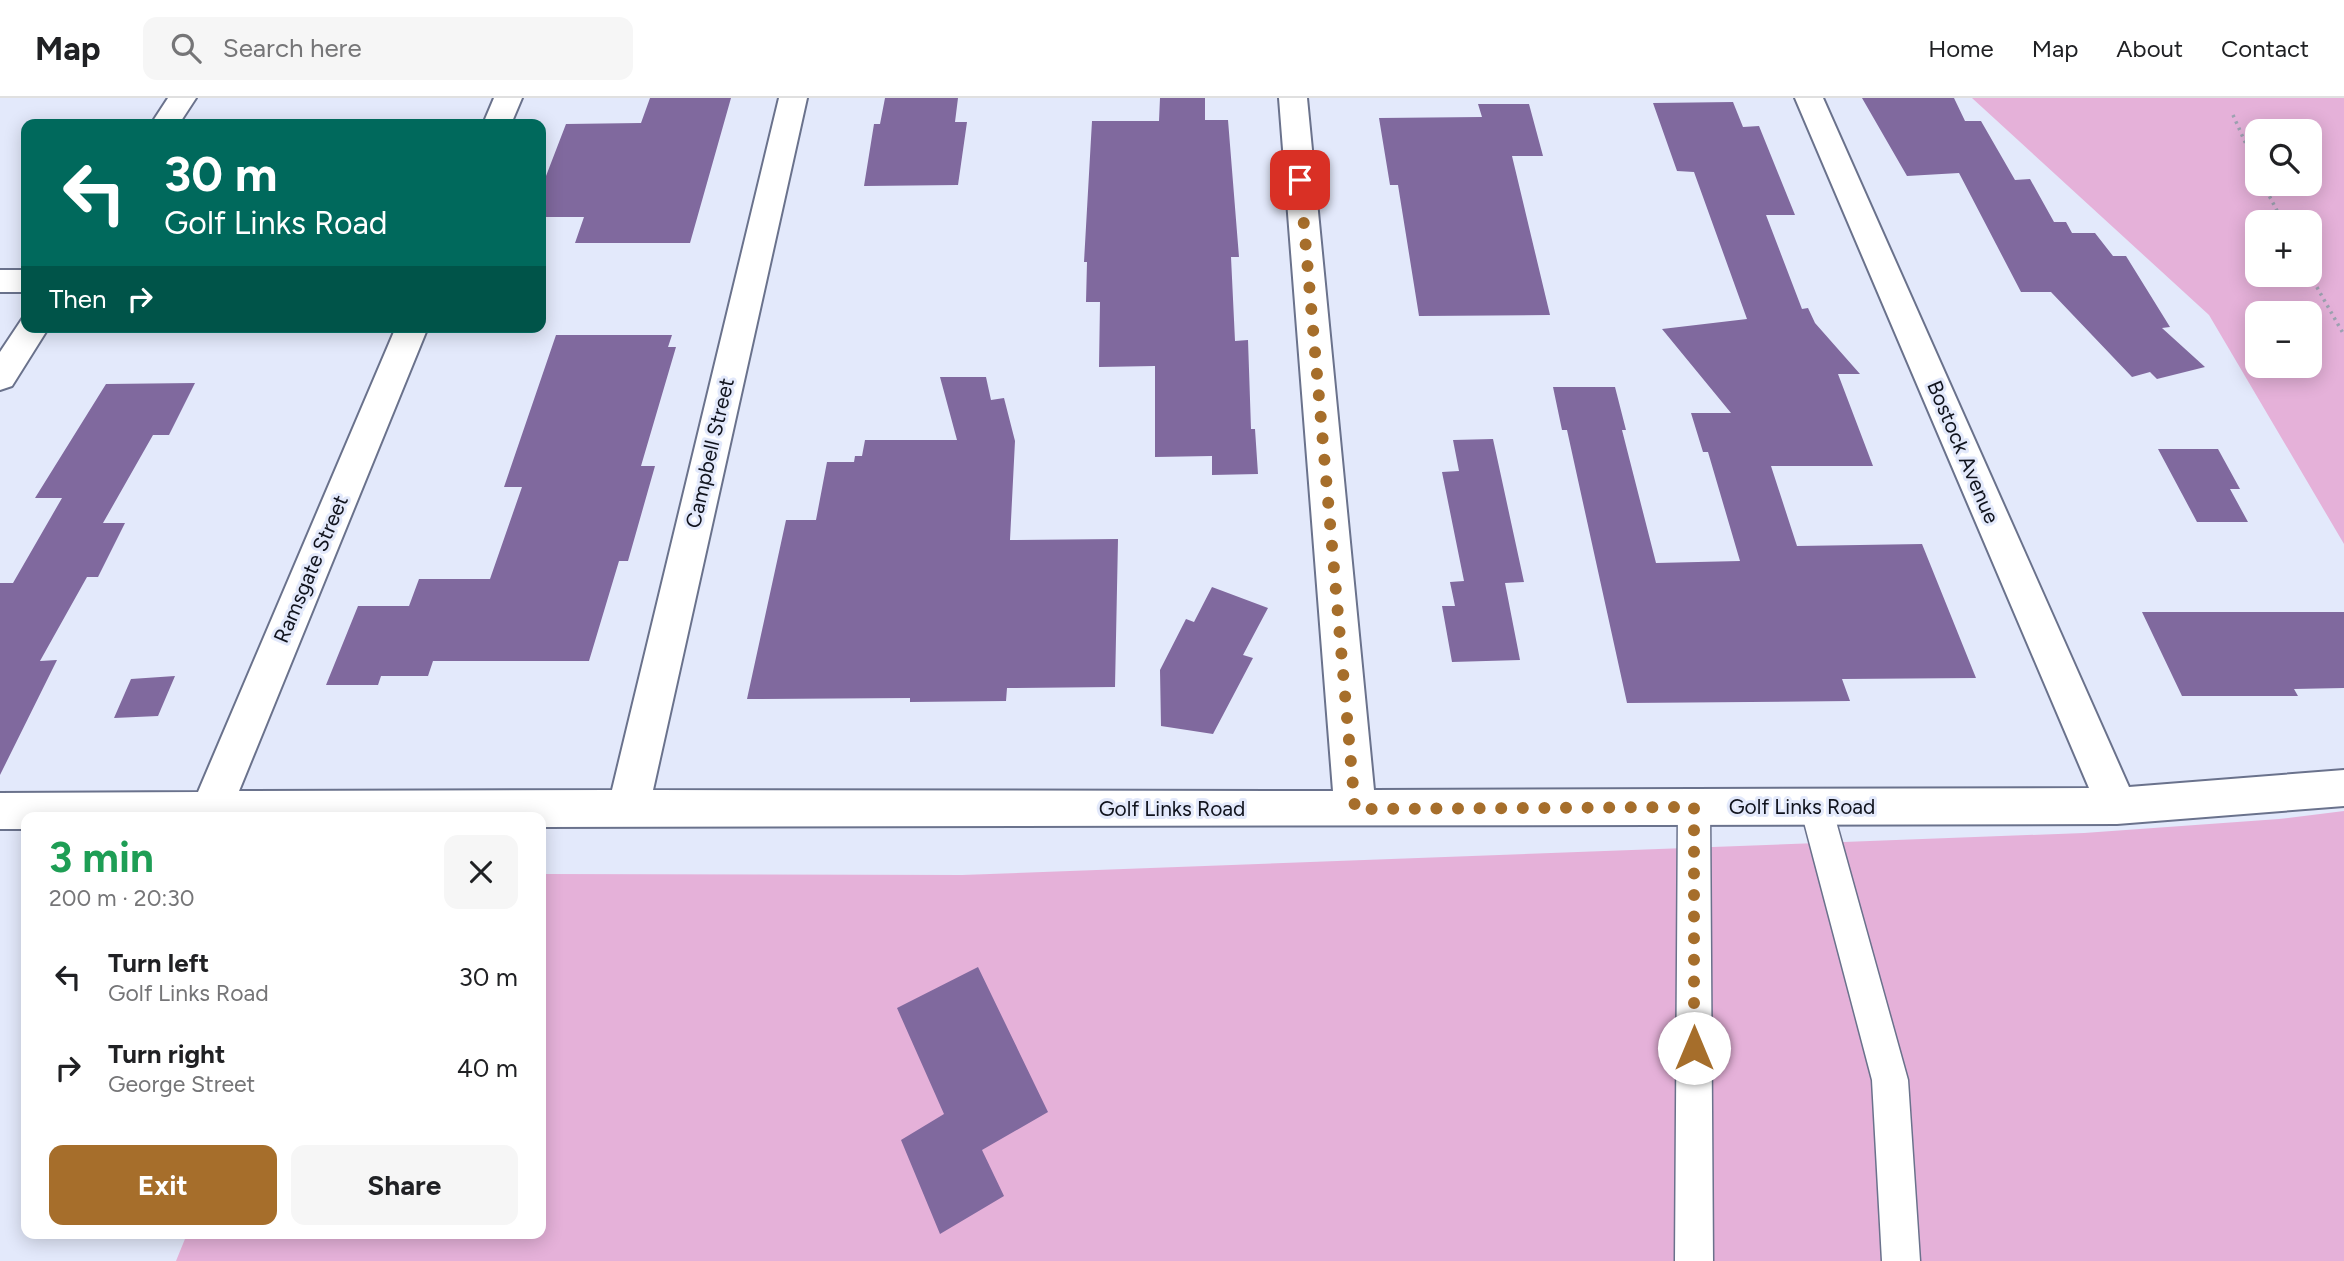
<!DOCTYPE html>
<html lang="en">
<head>
<meta charset="utf-8">
<style>
  :root { --surface:#fff; --page:#f6f6f6; --text:#202124; --muted:#757577; --line:#e0e0e0; --accent:#a66e2b }
  body { margin:0; font-family:Figtree,sans-serif; background:var(--page); color:var(--text); height:100vh; display:flex; flex-direction:column; font-size:26px; white-space:nowrap }
  * { box-sizing:border-box; margin:0 }
  p { font-size:23px; color:var(--muted) }
  .icon { flex:none; width:38px; height:38px; fill:none; stroke:currentColor; stroke-width:2; stroke-linecap:round; stroke-linejoin:round }
  .map { position:relative; flex:1; overflow:hidden }
  .drawer { position:absolute; left:21px; top:714px; width:525px; height:427px; display:flex; flex-direction:column; background:var(--surface); border-radius:14px; box-shadow:0 4px 18px #0003 }
  .drawer>* { flex:none }
  .hud { position:absolute; left:21px; top:21px; width:525px; height:214px; border-radius:14px; box-shadow:0 4px 18px #0003; background:#00695c; color:#fff; overflow:hidden }
  .fabs { position:absolute; left:2245px; top:21px; display:grid; gap:14px }
  .fabs a { display:grid; place-items:center; width:77px; height:77px; border-radius:14px; background:var(--surface); box-shadow:0 4px 18px #0003; font-size:35px }
  .pin { position:absolute; display:grid; place-items:center; width:60px; height:60px; color:#fff; margin:-30px; border-radius:14px; box-shadow:0 4px 10px #0006 }
  .me { position:absolute; width:77px; margin:-38px; rotate:0deg; stroke-linejoin:round; filter:drop-shadow(0 0 5px #0008) }
  .turn { display:flex; align-items:center; gap:24px; height:147px; padding:0 28px; font-size:32px }
  .turn .icon { width:91px; height:91px; stroke-width:2.5 }
  .turn b { display:block; font-size:49px; line-height:60px }
  .then { display:flex; align-items:center; height:66px; padding:0 28px; background:#0003; gap:14px; font-size:26px }
  .round { display:grid; place-items:center; flex:none; width:74px; height:74px; border-radius:14px; background:var(--page) }
  .head { display:flex; align-items:center; justify-content:space-between; height:119px; padding:0 28px }
  h1 { font-size:42px; font-weight:700; line-height:52px; color:#1e9e55 }
  .action { display:flex; gap:14px; margin-top:auto; padding:14px 28px }
  .action a { flex:1; height:80px; border-radius:14px; background:var(--accent); color:#fff; font-size:28px; font-weight:700; line-height:80px; text-align:center }
  .action a+a { background:var(--page); color:var(--text) }
  ul { padding:0; list-style:none }
  li { display:flex; align-items:center; gap:21px; height:91px; padding:0 28px }
  li div { flex:1 }
  li b { display:block; font-size:26px }
  li em { font-style:normal }
  header { display:flex; align-items:center; gap:42px; box-sizing:border-box; height:98px; padding:0 35px; background:var(--surface); border-bottom:2px solid var(--line) }
  header strong { font-size:33px }
  nav { display:flex; gap:38px; margin-inline-start:auto; font-size:24px }
  .search { width:490px; height:63px; background:var(--page); display:flex; align-items:center; gap:18px; box-sizing:border-box; padding:0 24px; border-radius:14px; color:var(--muted); font-size:26px }
  .map>svg:first-child { display:block }
  .green { fill:#e5b1d9; fill-rule:evenodd }
  .building { fill:#80699e }
  .lines { fill:none; stroke-linecap:round; stroke-linejoin:round }
  .service-casing { stroke:#6a728c; stroke-width:3 }
  .minor-casing { stroke:#6a728c; stroke-width:4 }
  .secondary-casing { stroke:#6a728c; stroke-width:4 }
  .path { stroke:#9da2b1; stroke-width:3.5; stroke-dasharray:2.5 4.5; stroke-linecap:butt }
  .service { fill:#fff; fill-rule:evenodd }
  .minor { fill:#fff; fill-rule:evenodd }
  .secondary { fill:#fff; fill-rule:evenodd }
  .route { stroke:#a66e2b; stroke-width:12; stroke-dasharray:0 21.6 }
  .labels { text-anchor:middle; stroke-width:6; stroke-linejoin:round; paint-order:stroke }
  .street-label { font-size:21px; fill:#10131d; stroke:#e3e9fb }
</style>
</head>
<body>
<header>
<strong>Map</strong>
<div class="search"><svg class="icon" aria-label="search" viewBox="0 0 24 24"><circle cx="10" cy="10" r="6"/><path d="M15 15l6 6"/></svg>Search here</div>
<nav><a>Home</a><a>Map</a><a>About</a><a>Contact</a></nav>
</header>
<div class="map">
<svg width="2344" height="1163" viewBox="0 0 2344 1163">
  <rect width="100%" height="100%" fill="#e3e9fb"/>
  <!-- green -->
  <path class="green" d="M1972 0H2344V446L2209 217ZM2258 33H2310V86H2258ZM2258 124H2310V177H2258ZM2258 215H2310V268H2258Z
    M2344 713V1163H176L187 1136H541V776L962 777 2084 735 2279 721Z"/>
  <!-- building -->
  <path class="building" d="M650 0H731L690 145H575L584 119H541V91L566 26 641 25Z
    M885 0H958L955 24H967L958 87 864 88 874 26H880Z
    M1160 0H1205V22H1228L1239 159H1231L1235 243 1248 242 1251 331H1255L1258 376 1212 377V358L1155 359V268L1099 269 1100 204H1086L1087 164H1084L1092 23H1159Z
    M1862 0H1954L1965 23H1981L2015 82 2030 81 2054 124H2066L2072 135H2095L2113 158H2126L2170 229 2162 230 2205 269 2157 281 2150 274 2132 279 2051 194H2021L1959 75 1907 78Z
    M1733 4 1743 29 1759 28 1795 117H1766L1802 211 1808 210 1815 225 1860 276H1838L1873 368H1771L1797 448 1922 446 1976 580 1842 581 1850 603 1627 605 1567 332H1562L1553 289H1615L1626 332H1622L1656 465 1740 463 1708 354H1703L1691 315H1731L1662 231 1747 221 1694 74 1677 73 1653 5Z
    M1478 6H1529L1543 58H1512L1550 217 1419 218 1398 87H1390L1379 20 1482 19Z
    M556 237H672L668 249H676L641 368H655L628 463H619L589 563H433L428 578H381L378 587H326L358 508H409L419 481H490L522 389H504Z
    M940 279H986L991 302 1004 300 1015 343 1010 442 1118 441 1115 589 1007 590 1006 603 910 604V600L747 601 786 422H816L827 364H854L855 358H862L865 342H957Z
    M195 285 169 337H153L103 425H125L98 479H87L40 563 57 562 0 677V485H13L62 400H35L106 286Z
    M1493 341 1524 484 1505 485 1520 562 1452 564 1442 508H1455L1450 484 1464 483 1442 374 1459 373 1453 342Z
    M2158 351H2218L2240 391H2230L2248 424H2197Z
    M1212 489 1268 510 1243 557 1253 560 1213 636 1161 628 1160 572 1186 521 1194 524Z
    M2142 514H2344V590L2294 591 2298 598H2182Z
    M175 578 158 618 114 620 131 581Z
    M978 869 1048 1014 982 1052 1004 1098 940 1136 901 1042 944 1016 897 910Z"/>
  <g class="lines">
    <!-- service casing -->
    <g class="service-casing">
      <path id="service" d="M1694 695 1705 699 1710 709 1713 1163H1675L1678 709 1683 699Z
        M1816 695 1827 699 1832 709 1908 982 1920 1163H1882L1872 982 1800 709 1805 699Z"/>
    </g>
    <!-- minor casing -->
    <g class="minor-casing">
      <path id="minor" d="M494 0H522L511 26H483Z
        M779 0H807L653 692 1333 693 1279 0H1307L1374 692 2089 690 1795 0H1823L2129 689 2344 672V708L2117 726 541 729V719H26V731H0V695L198 694 396 229H428L239 693 612 692Z
        M0 172H26V194H0Z"/>
    </g>
    <!-- secondary casing -->
    <g class="secondary-casing">
      <path id="secondary" d="M168 0H196L179 26H151Z
        M26 220V229H49L12 288 0 292V254L22 221Z"/>
    </g>
    <!-- path -->
    <path class="path" d="M2233 17 2258 73
      M2263 86 2283 124
      M2310 177 2344 237"/>
    <!-- service -->
    <use href="#service" class="service"/>
    <!-- minor -->
    <use href="#minor" class="minor"/>
    <!-- secondary -->
    <use href="#secondary" class="secondary"/>
  </g>
  <g class="lines">
    <!-- route -->
    <path class="route" d="M1300 82 1355 711 1694 709V950"/>
  </g>
  <g class="labels">
    <!-- street labels -->
    <g class="street-label">
      <text transform="translate(1963 354) rotate(67)" y="7">Bostock Avenue</text>
      <text transform="translate(710 355) rotate(-77)" y="7">Campbell Street</text>
      <text transform="translate(311 471) rotate(-67)" y="7">Ramsgate Street</text>
      <text x="1802" y="716">Golf Links Road</text>
      <text x="1172" y="718">Golf Links Road</text>
    </g>
  </g>
</svg>
<div class="fabs">
<a><svg class="icon" aria-label="search" viewBox="0 0 24 24"><circle cx="10" cy="10" r="6"/><path d="M15 15l6 6"/></svg></a>
<a>+</a>
<a>−</a>
</div>
<div class="pin" style="left:1300px;top:82px;background:#d93025"><svg class="icon" aria-label="arrive" viewBox="0 0 24 24"><path d="M6 21V4h12l-3 4 3 4H6"/></svg></div>
<svg class="me" style="left:1694px;top:950px" viewBox="-20 -20 40 40"><circle r="19" fill="#fff"/><path d="M0-13L10 11 0 6-10 11z" fill="#a66e2b"/></svg>
<div class="hud">
<div class="turn"><svg class="icon" aria-label="left" viewBox="0 0 24 24"><path d="M17 20v-9H6M10 6l-5 5 5 5"/></svg><div><b>30 m</b>Golf Links Road</div></div>
<div class="then">Then<svg class="icon" aria-label="right" viewBox="0 0 24 24"><path d="M7 20v-9h11M14 6l5 5-5 5"/></svg></div>
</div>
<section class="drawer">
<div class="head"><div><h1>3 min</h1><p>200 m · 20:30</p></div><a class="round"><svg class="icon" aria-label="close" viewBox="0 0 24 24"><path d="M6 6l12 12M18 6L6 18"/></svg></a></div>
<ul>
<li><svg class="icon" aria-label="left" viewBox="0 0 24 24"><path d="M17 20v-9H6M10 6l-5 5 5 5"/></svg><div><b>Turn left</b><p>Golf Links Road</p></div><em>30 m</em></li>
<li><svg class="icon" aria-label="right" viewBox="0 0 24 24"><path d="M7 20v-9h11M14 6l5 5-5 5"/></svg><div><b>Turn right</b><p>George Street</p></div><em>40 m</em></li>
</ul>
<div class="action"><a>Exit</a><a>Share</a></div>
</section>
</div>
</body>
</html>
